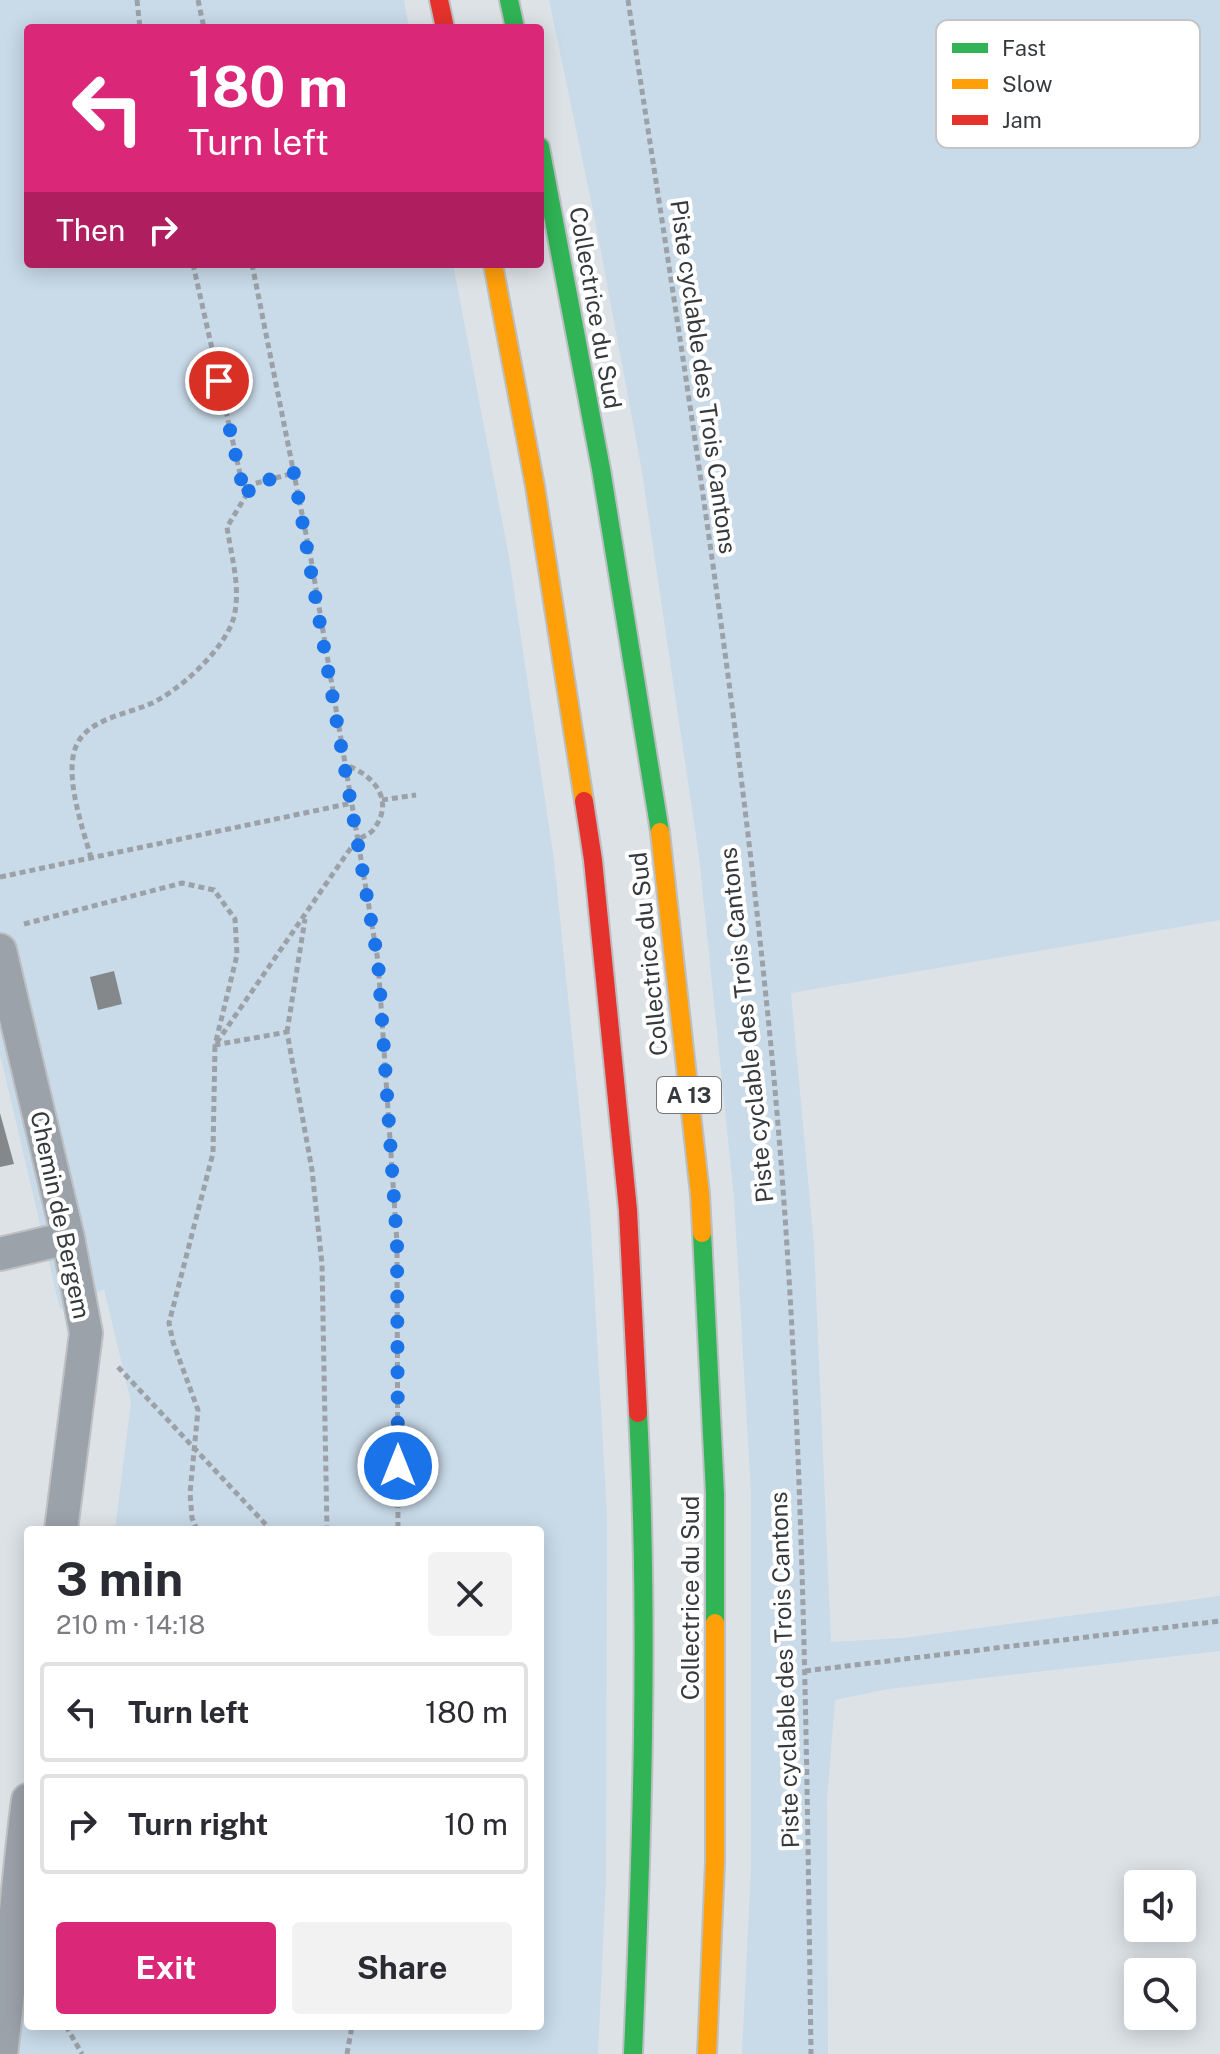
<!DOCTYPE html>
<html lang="en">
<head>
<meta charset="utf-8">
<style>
  :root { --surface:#fff; --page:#f2f2f3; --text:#2b2b33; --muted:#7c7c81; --line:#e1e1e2; --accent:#db2777 }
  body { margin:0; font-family:"Public Sans",sans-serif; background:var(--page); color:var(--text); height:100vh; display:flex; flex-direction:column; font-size:30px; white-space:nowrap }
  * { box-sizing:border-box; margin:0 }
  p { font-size:26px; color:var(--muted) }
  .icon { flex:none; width:44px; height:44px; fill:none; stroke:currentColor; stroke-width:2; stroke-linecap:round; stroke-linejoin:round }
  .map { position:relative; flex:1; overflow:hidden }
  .drawer { position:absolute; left:24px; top:1526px; width:520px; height:504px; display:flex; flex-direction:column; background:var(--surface); border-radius:8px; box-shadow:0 4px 20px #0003 }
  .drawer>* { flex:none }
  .guide { position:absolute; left:24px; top:24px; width:520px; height:244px; border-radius:8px; box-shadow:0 4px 20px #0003; background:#db2777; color:#fff; overflow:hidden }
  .tools { position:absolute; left:1124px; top:1870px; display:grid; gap:16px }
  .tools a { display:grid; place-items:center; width:72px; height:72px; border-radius:8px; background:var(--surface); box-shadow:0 4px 20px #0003; font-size:40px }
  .pin { position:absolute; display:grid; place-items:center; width:68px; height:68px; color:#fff; margin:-34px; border:4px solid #fff; border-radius:50%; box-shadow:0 2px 8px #0007 }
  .me { position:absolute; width:88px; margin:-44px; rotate:0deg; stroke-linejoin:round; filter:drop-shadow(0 0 6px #0008) }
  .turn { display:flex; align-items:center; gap:28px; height:168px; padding:0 32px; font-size:36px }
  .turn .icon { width:104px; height:104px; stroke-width:2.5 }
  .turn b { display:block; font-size:56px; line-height:68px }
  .then { display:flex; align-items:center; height:76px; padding:0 32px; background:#0003; gap:16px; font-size:30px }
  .round { display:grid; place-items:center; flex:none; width:84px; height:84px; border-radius:8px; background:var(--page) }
  .head { display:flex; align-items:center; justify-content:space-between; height:136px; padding:0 32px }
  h1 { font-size:48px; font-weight:700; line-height:60px }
  .action { display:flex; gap:16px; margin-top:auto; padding:16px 32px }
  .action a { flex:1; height:92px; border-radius:8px; background:var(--accent); color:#fff; font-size:32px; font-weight:700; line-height:92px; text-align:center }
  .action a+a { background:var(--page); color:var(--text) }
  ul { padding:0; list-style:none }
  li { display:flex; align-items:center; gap:24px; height:100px; margin:0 16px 12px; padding:0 16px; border:4px solid var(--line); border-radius:8px }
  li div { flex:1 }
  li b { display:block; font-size:30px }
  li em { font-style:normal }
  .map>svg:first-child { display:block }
  .green { fill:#c9dae8 }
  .building { fill:#85888b }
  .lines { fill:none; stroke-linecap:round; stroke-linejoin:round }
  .street-casing { stroke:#bdc0c3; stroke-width:36 }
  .fast-casing { stroke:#bdc0c3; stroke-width:22 }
  .slow-casing { stroke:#bdc0c3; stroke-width:22 }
  .jam-casing { stroke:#bdc0c3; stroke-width:22 }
  .path { stroke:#9ca1a8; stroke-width:5; stroke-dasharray:6 4; stroke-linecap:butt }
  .street { stroke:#9ca2aa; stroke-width:32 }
  .fast { stroke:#30b455; stroke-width:18 }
  .slow { stroke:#ff9f0a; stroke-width:18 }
  .jam { stroke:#e5322d; stroke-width:18 }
  .route { stroke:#1a73e8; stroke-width:14; stroke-dasharray:0 25.2 }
  .labels { text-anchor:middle; stroke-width:8; stroke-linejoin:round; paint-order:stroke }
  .shield { fill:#fff; stroke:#737577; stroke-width:2 }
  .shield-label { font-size:22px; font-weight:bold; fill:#373a3d }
  .street-label { font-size:24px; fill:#373a3d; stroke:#fff }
  .key { fill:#fff; stroke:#c3c4c5; stroke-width:2 }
  .key-label { font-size:22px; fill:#373a3d }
</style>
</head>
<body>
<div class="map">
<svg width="1220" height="2054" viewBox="0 0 1220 2054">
  <rect width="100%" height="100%" fill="#dde2e6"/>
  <!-- green -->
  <path class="green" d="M0 0H404L409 28H28V264H453L509 557 554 860 590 1213 607 1516 606 1879 598 2054H17L28 1967V2026H540V1530H115L131 1402 104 1289 60 1309 0 1054Z
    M549 0H1220V920L791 993 814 1245 831 1642 904 1638 1220 1596V1651L888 1689 835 1700 827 1800 828 2054H742L751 1867V1493L734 1198 699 856 641 466 595 220Z"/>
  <!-- building -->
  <path class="building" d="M114 971 122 1004 98 1010 90 977Z
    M0 1113 14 1164 0 1167Z"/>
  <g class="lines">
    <!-- street casing -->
    <g class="street-casing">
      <path id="street" d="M0 950 68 1238 86 1333 61 1530
        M0 1254 68 1238
        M1 2054C12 1969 17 1884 28 1800"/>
    </g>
    <!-- fast casing -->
    <g class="fast-casing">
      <path id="fast" d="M509 0 515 28
        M540 147 601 469 660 832
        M702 1233 715 1494V1623
        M633 2054C642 1841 649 1626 638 1413"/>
    </g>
    <!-- slow casing -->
    <g class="slow-casing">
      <path id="slow" d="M493 264 535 486 584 801
        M660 832 700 1194 702 1233
        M707 2054 715 1862V1623"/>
    </g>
    <!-- jam casing -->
    <g class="jam-casing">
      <path id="jam" d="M439 0 445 28
        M584 801 593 860 628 1210 638 1413"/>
    </g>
    <!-- path -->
    <path class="path" d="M137 0 140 28
      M198 0 204 28
      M628 0C679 331 732 663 766 997 803 1348 806 1702 811 2054
      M193 264 245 496
      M252 264 311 559 378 961 397 1243 398 1530
      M382 800 416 795
      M91 858C83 828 60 767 80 739 93 720 124 714 145 706 176 695 230 646 235 612 240 584 231 555 227 527L253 484 294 473
      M0 877 352 803
      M24 924 182 883 214 890 235 919 237 955 215 1045 287 1032 312 1170 322 1264 327 1530
      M287 1032 305 919
      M118 1367 271 1530
      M197 1530 192 1518 190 1493 198 1410 173 1342 169 1323 213 1153 215 1045 341 862C346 855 351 847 357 841 362 836 369 835 373 830 396 801 374 775 346 765
      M805 1671 1220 1621
      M66 2026 82 2054
      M347 2054 352 2026"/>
    <!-- street -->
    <use href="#street" class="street"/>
    <!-- fast -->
    <use href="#fast" class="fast"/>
    <!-- slow -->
    <use href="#slow" class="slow"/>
    <!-- jam -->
    <use href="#jam" class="jam"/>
  </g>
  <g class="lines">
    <!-- route -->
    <path class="route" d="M219 381 245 497 253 484 294 473 378 961 397 1243 398 1466"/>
  </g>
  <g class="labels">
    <!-- shield labels -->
    <rect class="shield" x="657" y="1077" width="64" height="36" rx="6"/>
    <g class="shield-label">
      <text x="689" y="1103">A 13</text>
    </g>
    <!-- street labels -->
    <g class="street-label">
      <text transform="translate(595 308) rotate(80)" y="8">Collectrice du Sud</text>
      <text transform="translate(703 377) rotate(82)" y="8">Piste cyclable des Trois Cantons</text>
      <text transform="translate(649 954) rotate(-96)" y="8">Collectrice du Sud</text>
      <text transform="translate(747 1025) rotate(-96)" y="8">Piste cyclable des Trois Cantons</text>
      <text transform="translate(60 1215) rotate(78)" y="8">Chemin de Bergem</text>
      <text transform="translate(691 1598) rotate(-90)" y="8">Collectrice du Sud</text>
      <text transform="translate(785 1670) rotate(-92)" y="8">Piste cyclable des Trois Cantons</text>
    </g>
  </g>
  <!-- legend -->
  <rect x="936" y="20" width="264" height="128" rx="12" class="key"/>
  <rect x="952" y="43" width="36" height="10" fill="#30b455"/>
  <rect x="952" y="79" width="36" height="10" fill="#ff9f0a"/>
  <rect x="952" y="115" width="36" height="10" fill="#e5322d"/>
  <g class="key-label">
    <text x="1002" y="56">Fast</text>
    <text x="1002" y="92">Slow</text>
    <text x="1002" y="128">Jam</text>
  </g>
</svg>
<div class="tools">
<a><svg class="icon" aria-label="sound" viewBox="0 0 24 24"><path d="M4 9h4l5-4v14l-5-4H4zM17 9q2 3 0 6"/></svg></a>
<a><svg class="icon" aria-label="search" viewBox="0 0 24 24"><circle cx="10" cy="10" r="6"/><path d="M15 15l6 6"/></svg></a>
</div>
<div class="pin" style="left:219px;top:381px;background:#d93025"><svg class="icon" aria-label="arrive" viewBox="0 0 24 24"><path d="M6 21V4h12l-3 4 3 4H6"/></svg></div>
<svg class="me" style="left:398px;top:1466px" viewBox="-20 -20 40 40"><circle r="17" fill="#1a73e8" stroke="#fff" stroke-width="3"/><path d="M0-11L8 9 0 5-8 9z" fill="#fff"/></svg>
<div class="guide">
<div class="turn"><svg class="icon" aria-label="left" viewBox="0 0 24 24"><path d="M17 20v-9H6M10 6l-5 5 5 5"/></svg><div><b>180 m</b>Turn left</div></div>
<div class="then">Then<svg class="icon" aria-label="right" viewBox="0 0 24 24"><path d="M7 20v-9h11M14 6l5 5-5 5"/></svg></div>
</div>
<section class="drawer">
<div class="head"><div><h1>3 min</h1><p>210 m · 14:18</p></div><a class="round"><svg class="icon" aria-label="close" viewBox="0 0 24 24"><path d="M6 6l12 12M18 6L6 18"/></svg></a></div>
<ul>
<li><svg class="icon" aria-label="left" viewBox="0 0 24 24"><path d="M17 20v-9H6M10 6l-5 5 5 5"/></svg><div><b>Turn left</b></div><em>180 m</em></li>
<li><svg class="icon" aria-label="right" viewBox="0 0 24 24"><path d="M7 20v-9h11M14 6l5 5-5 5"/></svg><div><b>Turn right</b></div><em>10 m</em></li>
</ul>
<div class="action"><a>Exit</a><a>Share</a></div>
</section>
</div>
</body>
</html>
